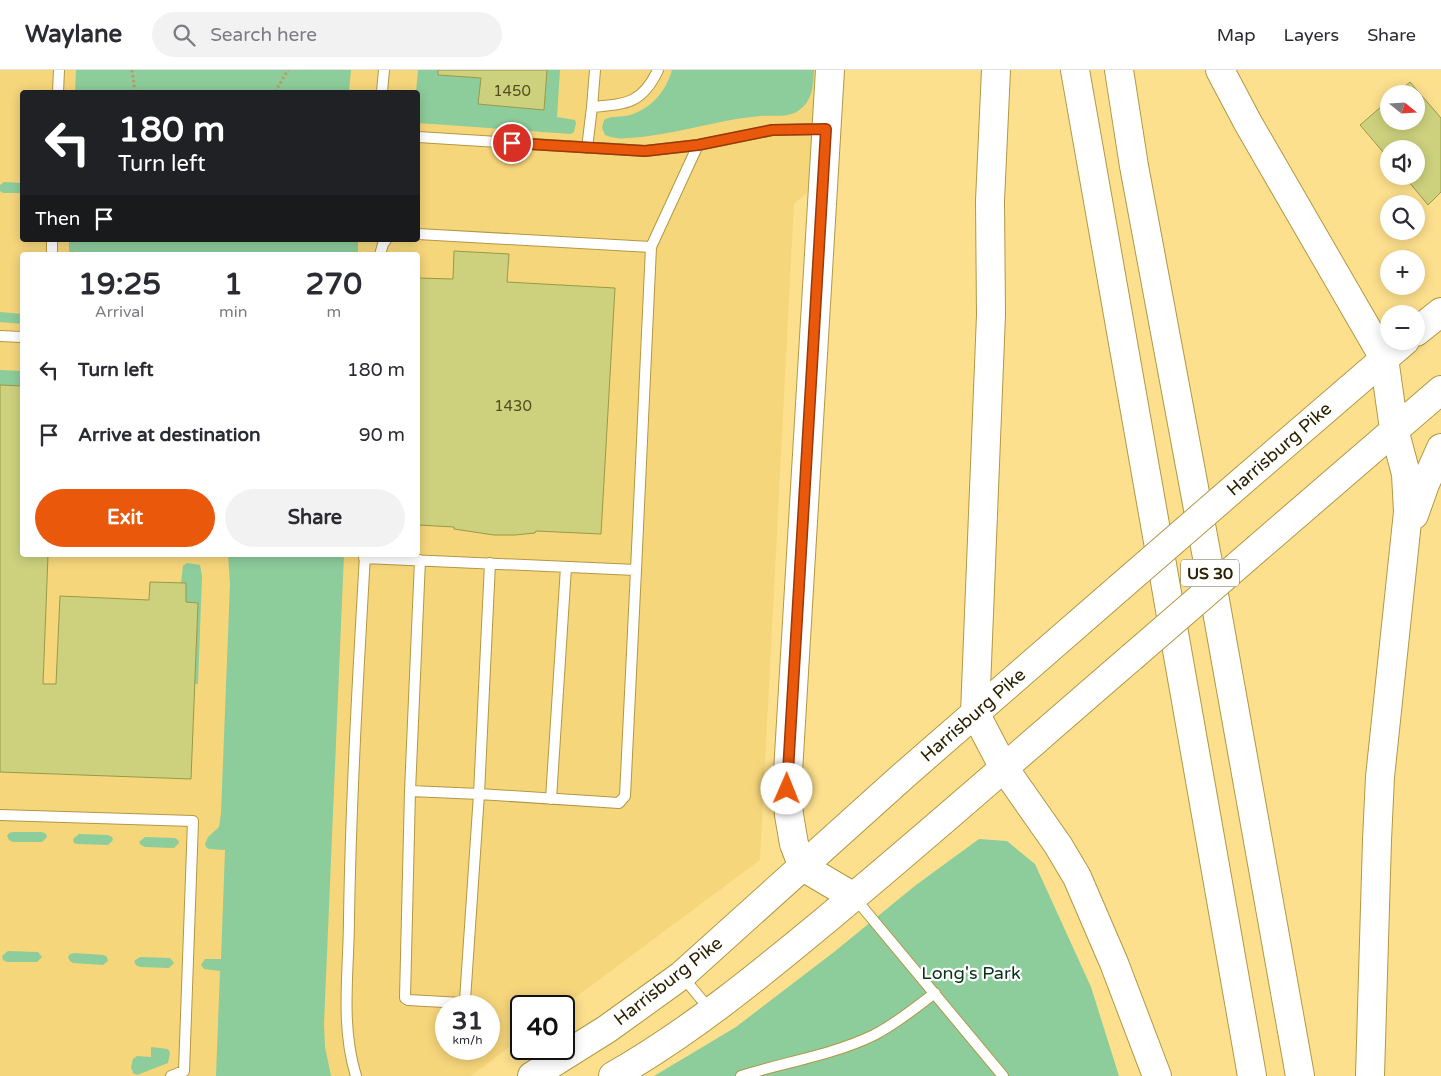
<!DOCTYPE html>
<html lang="en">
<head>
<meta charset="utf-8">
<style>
  :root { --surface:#fff; --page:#f2f2f3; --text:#2b2b33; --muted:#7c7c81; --line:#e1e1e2; --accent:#ea580c }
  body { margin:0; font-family:"Varela Round",sans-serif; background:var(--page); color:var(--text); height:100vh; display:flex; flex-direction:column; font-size:19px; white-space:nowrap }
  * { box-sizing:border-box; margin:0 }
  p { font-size:16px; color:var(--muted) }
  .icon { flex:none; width:28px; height:28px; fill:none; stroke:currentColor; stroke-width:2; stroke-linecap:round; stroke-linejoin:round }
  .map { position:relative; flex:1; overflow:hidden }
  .side { position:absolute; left:20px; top:182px; width:400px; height:305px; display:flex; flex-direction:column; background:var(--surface); border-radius:5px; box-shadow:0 2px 12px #0003 }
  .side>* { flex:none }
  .top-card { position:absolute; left:20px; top:20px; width:400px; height:152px; border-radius:5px; box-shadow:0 2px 12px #0003; background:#202124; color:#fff; overflow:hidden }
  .needle { width:32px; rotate:108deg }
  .controls { position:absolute; left:1380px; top:15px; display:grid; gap:10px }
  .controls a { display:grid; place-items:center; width:45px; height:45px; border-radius:50%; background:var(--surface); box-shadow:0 2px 12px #0003; font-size:25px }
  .speed { position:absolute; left:435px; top:925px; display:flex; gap:10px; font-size:25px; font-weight:700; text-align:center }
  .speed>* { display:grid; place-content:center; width:65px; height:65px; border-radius:50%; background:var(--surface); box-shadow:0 2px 12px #0003; line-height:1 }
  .speed small { font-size:12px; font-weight:400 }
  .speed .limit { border:2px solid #111; border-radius:8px; background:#fff; color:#111 }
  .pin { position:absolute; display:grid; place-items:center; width:42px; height:42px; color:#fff; margin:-21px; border:2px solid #fff; border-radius:50%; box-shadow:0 1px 5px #0007 }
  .me { position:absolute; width:55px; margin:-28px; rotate:1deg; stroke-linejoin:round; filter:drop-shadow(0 0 4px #0008) }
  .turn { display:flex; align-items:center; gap:18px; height:105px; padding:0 15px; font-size:22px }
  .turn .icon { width:65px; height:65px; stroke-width:2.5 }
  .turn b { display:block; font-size:35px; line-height:42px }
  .then { display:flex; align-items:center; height:48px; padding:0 15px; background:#0003; gap:10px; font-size:19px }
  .eta { display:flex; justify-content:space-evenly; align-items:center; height:85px; text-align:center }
  .eta b { font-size:30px; font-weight:700; line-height:35px }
  .action { display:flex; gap:10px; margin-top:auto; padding:10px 15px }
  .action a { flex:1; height:58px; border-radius:30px; background:var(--accent); color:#fff; font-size:20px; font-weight:700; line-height:58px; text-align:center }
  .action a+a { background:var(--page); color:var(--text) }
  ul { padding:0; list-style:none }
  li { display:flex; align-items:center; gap:15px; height:65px; padding:0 15px }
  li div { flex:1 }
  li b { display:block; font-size:19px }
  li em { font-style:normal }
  header { display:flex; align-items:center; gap:30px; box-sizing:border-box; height:70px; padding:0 25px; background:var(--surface); border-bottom:1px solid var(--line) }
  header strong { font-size:24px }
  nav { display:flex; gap:28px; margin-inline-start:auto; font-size:18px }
  .search { width:350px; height:45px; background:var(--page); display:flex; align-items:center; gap:12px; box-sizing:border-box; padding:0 18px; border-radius:28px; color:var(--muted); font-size:19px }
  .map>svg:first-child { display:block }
  .built { fill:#f6d67b; fill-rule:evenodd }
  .green { fill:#8dcc9b }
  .building { fill:#cdd17d; stroke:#979a47 }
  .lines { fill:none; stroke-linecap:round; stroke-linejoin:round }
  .lane-casing { stroke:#b39745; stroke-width:12 }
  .secondary-casing { stroke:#b39745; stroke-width:30 }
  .primary-casing { stroke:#b39745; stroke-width:30 }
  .highway-casing { stroke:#b39745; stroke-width:30 }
  .path { stroke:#b7a05e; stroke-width:3; stroke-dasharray:2.5 2.5; stroke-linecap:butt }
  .lane { stroke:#fff; stroke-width:10 }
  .secondary { stroke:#fff; stroke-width:28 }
  .primary { stroke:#fff; stroke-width:28 }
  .highway { stroke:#fff; stroke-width:28 }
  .primary-bridge-casing { stroke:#b39745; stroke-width:30; stroke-linecap:butt }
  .primary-bridge { stroke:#fff; stroke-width:28 }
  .route-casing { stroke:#983908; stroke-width:12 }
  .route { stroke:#ea580c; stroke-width:9 }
  .labels { text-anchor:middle; stroke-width:4.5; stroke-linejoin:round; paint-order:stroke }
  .number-label { font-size:15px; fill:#544d1f }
  .shield { fill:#fff; stroke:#6b644c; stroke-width:1 }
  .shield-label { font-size:16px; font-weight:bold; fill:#2c2100 }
  .street-label { font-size:18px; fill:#2c2100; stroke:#fff }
  .park-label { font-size:18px; fill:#043316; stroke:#fff }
</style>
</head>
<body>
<header>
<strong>Waylane</strong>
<div class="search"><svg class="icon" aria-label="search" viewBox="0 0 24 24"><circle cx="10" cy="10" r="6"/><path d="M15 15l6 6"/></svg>Search here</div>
<nav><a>Map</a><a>Layers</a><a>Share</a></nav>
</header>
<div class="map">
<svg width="1441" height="1006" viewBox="0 0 1441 1006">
  <rect width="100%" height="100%" fill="#fde08d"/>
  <!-- built -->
  <path class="built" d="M0 0H835L831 102 794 134 760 790 564 936H521V968L471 1006H0ZM22 22H418V170H22ZM22 185H418V485H22ZM446 936H489V979H446Z"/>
  <!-- green -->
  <path class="green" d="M76 0H351L349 22H75Z
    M418 0H438V5L481 8 479 34 544 39 547 0H560L557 47 575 50 576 53 574 62 571 64 418 53 416 22Z
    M672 0H814C813 16 813 31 798 41 787 48 773 45 760 46 715 50 672 66 627 68 620 69 612 68 605 65L602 58 604 50C612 45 621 48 630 45 652 38 666 21 672 0Z
    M4 112 22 113V123H3L0 121V115Z
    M69 170H358V185H69Z
    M0 242 22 244V254L0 252Z
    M0 300 22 301V316L0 315Z
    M228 485H344L324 954 325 977 331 1006H216L220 901 204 899 201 895 205 889H221L225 780 209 779 206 777 205 774 208 767 219 757 221 743 230 514Z
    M187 493 200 495 202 506 198 614H195L198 533 186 532V514L181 513 183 496Z
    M13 762H42L46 764 47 767 42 772H13L9 770 7 766 9 763Z
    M79 764 108 765 112 767 113 770 108 775 78 774 74 773 73 769Z
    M145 767 175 768 178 770 179 773 174 778 145 777 141 775 139 772Z
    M979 769 1007 771 1035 794 1091 917 1119 1006H654L736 957 834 882 916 815Z
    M8 881 38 882 42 887 37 892H7L3 890 2 886Z
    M74 883 104 885 107 887 108 891 103 895 73 893 70 891 68 887 70 884Z
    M140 887 170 888 174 893 169 898 140 897 136 895 134 891Z
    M151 977 168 979 170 983 168 993 137 1005 133 1003 131 997 133 989 137 986 151 987Z"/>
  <!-- building -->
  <path class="building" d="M438 0H547L544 40 478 34 481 8 438 5Z
    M1410 12 1441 48V122L1428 135 1404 106H1416V79H1389V89L1360 55 1389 30V51H1416V24H1396Z
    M454 181 509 184 507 212 615 218 601 464 536 461 535 463 515 465H494L454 459V457L418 455V208L453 209Z
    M0 315 22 316V485H48L43 614H56L60 526 149 530 150 512 186 513V532L198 533 191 709 0 702Z"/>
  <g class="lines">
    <!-- lane casing -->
    <g class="lane-casing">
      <path id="lane" d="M595 0 592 37C626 34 642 34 658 0
        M58 22 59 0
        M382 22 384 0
        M418 67 645 81 698 75 772 60 825 59
        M587 78 592 37
        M418 164 651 177 698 75
        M52 185V170
        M380 185 383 174 386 170
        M0 266 22 267
        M364 488 636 500 651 177
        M420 490 410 721 405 928 408 930 462 933 465 930 479 724 619 733 625 726 636 500
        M410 721 479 724 490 493
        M551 729 566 497
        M0 745 193 751 184 1001 171 1006
        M854 827 1003 1006
        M682 906 711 941
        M356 1006C340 954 349 901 349 848 351 727 358 606 365 485
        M741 1006C785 992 833 985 874 965 896 954 916 937 935 923"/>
    </g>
    <!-- secondary casing -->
    <g class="secondary-casing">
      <path id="secondary" d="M830 0 787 719 789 745 794 774 803 797 854 827"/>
    </g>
    <!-- primary casing -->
    <g class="primary-casing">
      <path id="primary" d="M1416 262 1441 242
        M1247 407 1405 271
        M1259 477 1441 320
        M532 1006 607 959 682 905 903 706 1119 518
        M613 1006C692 961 763 902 833 844 934 760 1032 673 1132 587"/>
    </g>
    <!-- highway casing -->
    <g class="highway-casing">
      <path id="highway" d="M996 0 990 131 991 245 975 643 1004 698 1058 775 1077 807 1114 893 1157 1006
        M1075 0 1252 1006
        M1119 0 1134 96 1215 530 1300 1006
        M1220 0 1248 53 1384 288 1394 359 1406 404 1408 442 1380 707 1377 770 1370 1006
        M1414 445 1425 414 1441 378"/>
    </g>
    <!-- path -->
    <path class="path" d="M132 0 135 22
      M275 22 288 0"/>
    <!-- lane -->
    <use href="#lane" class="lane"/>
    <!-- secondary -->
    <use href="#secondary" class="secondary"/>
    <!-- primary -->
    <use href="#primary" class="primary"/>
    <!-- highway -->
    <use href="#highway" class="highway"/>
    <!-- primary-bridge casing -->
    <g class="primary-bridge-casing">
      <path id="primary-bridge" d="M1119 518 1247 407
        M1132 587 1259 477"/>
    </g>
    <!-- primary-bridge -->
    <use href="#primary-bridge" class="primary-bridge"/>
  </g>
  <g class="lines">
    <!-- route casing -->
    <g class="route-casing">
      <path id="route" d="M512 73 645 81 698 75 772 60 826 59 787 719"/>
    </g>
    <!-- route -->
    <use href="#route" class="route"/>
  </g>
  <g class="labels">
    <!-- number labels -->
    <g class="number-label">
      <text x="512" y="26">1450</text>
      <text x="513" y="341">1430</text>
    </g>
    <!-- shield labels -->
    <rect class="shield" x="1181" y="489.5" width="58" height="27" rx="4"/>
    <g class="shield-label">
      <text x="1210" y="509">US 30</text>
    </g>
    <!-- street labels -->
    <g class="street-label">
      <text transform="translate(1279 379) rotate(-41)" y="6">Harrisburg Pike</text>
      <text transform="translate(973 645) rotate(-41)" y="6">Harrisburg Pike</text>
      <text transform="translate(668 911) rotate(-38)" y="6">Harrisburg Pike</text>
    </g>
    <!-- park labels -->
    <g class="park-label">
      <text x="971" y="909">Long's Park</text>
    </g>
  </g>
</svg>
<div class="controls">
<a><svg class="needle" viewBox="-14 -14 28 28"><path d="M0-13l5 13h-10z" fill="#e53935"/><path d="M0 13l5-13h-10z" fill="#7c7c81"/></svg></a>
<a><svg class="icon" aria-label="sound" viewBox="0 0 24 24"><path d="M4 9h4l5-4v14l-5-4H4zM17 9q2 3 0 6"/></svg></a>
<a><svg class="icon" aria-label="search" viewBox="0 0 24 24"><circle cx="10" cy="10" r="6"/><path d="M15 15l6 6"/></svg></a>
<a>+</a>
<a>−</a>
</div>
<div class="speed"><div>31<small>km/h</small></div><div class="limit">40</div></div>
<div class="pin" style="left:512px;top:73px;background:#d93025"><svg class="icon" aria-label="arrive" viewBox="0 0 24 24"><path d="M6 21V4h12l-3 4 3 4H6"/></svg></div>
<svg class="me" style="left:787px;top:719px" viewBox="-20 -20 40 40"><circle r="19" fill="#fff"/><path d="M0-13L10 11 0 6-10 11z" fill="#ea580c"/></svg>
<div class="top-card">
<div class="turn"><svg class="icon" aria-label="left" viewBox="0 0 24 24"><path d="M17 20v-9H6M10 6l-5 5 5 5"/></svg><div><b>180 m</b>Turn left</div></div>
<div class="then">Then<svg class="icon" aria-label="arrive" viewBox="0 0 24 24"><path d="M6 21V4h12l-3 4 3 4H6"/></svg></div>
</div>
<section class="side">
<div class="eta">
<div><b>19:25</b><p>Arrival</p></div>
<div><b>1</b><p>min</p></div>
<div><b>270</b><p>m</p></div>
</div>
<ul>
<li><svg class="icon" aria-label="left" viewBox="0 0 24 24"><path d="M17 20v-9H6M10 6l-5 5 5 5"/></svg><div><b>Turn left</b></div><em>180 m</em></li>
<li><svg class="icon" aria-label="arrive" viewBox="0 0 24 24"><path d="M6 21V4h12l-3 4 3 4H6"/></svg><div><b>Arrive at destination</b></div><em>90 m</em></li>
</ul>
<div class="action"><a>Exit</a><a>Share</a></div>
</section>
</div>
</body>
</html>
